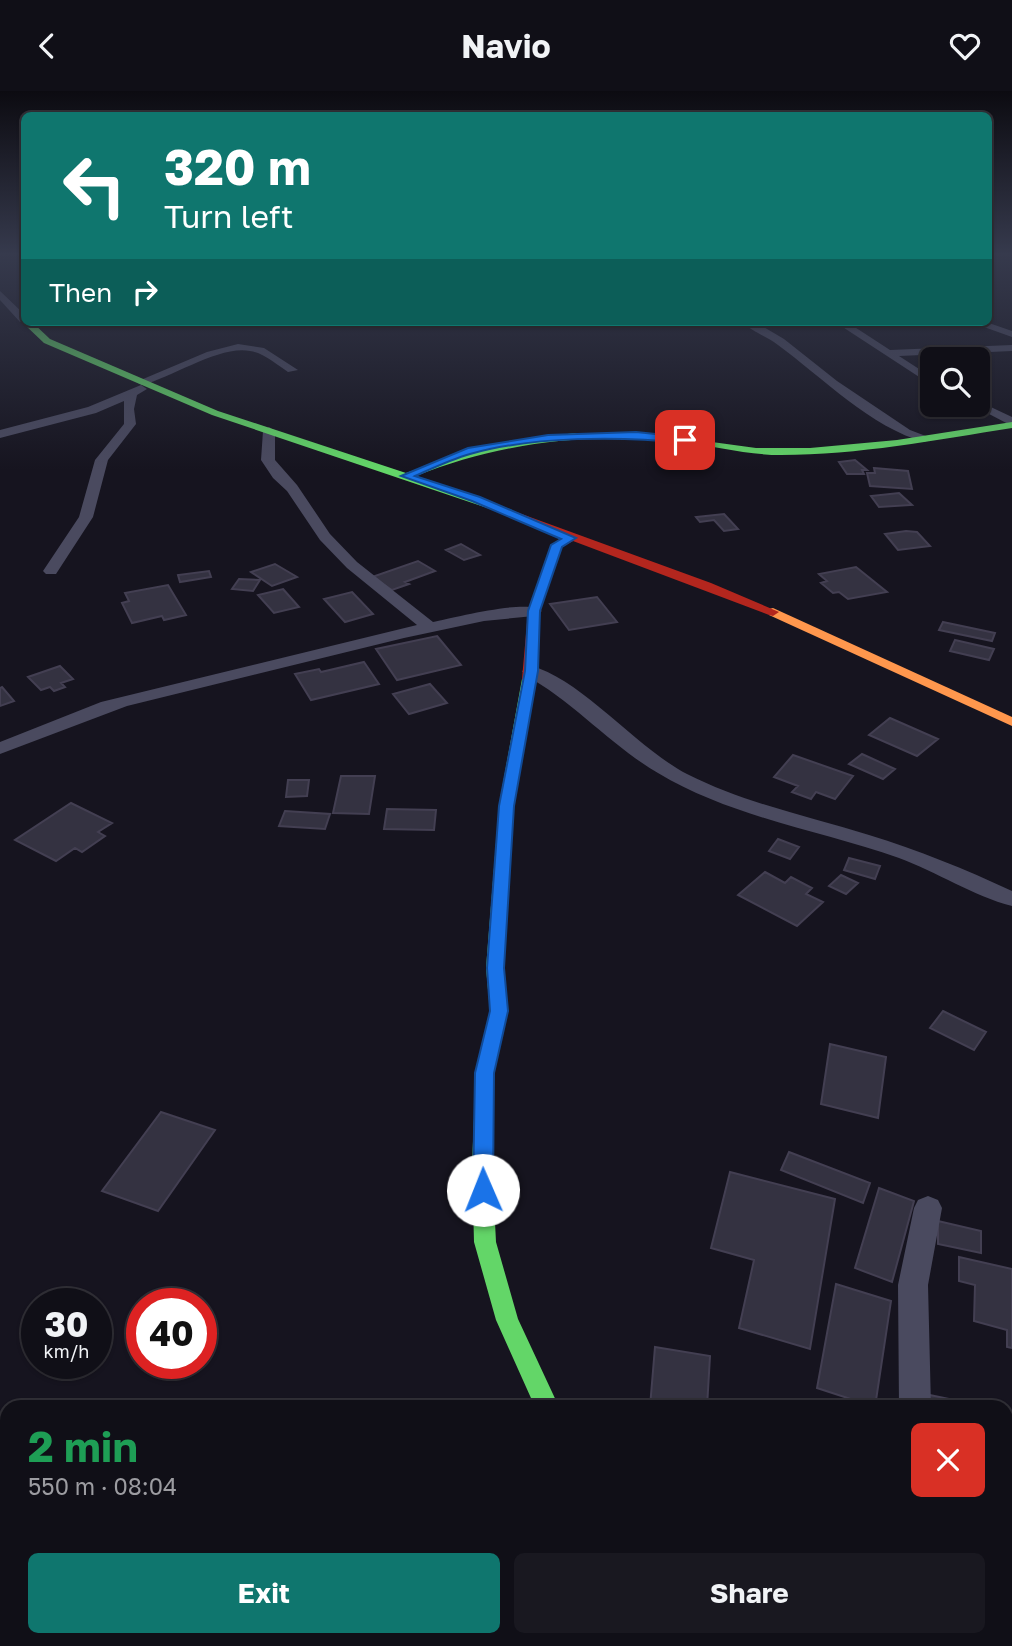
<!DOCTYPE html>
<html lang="en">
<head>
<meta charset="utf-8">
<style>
  :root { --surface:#100f17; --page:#191820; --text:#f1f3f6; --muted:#9c9ca1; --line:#302f36; --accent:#0f766e }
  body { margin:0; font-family:"Golos Text",sans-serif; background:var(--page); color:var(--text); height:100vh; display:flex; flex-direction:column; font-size:26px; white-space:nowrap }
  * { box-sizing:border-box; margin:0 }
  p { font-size:23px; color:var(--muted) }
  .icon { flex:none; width:38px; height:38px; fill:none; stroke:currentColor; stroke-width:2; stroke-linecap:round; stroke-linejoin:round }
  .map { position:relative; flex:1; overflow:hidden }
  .sheet { position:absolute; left:0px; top:1309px; width:1013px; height:247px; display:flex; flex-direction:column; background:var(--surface); border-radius:21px 21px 0 0; box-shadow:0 2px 5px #0004,0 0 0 2px var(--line) }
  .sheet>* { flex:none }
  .guide { position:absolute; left:21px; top:21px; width:971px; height:214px; border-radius:10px; box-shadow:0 2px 5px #0004,0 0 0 2px var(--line); background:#0f766e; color:#fff; overflow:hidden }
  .buttons { position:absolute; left:920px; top:256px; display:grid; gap:14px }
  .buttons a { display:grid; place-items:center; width:70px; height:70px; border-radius:10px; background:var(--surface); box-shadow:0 2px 5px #0004,0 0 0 2px var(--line); font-size:35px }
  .speed { position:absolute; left:21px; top:1197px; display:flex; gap:14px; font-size:35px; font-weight:700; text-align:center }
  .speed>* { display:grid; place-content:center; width:91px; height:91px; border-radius:50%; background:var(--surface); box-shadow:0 2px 5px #0004,0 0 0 2px var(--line); line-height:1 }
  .speed small { font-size:18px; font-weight:400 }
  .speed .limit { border:10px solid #d22; background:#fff; color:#111 }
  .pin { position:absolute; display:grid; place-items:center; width:60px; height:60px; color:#fff; margin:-30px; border-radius:14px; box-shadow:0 4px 10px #0006 }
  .me { position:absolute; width:77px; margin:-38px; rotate:359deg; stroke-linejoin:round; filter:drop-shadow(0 0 5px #0008) }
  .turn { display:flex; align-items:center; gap:24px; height:147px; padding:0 28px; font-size:32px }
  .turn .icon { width:91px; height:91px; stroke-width:2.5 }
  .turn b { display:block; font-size:49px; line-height:60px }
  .then { display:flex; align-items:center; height:66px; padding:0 28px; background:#0003; gap:14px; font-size:26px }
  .round { display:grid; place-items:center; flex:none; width:74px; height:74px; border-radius:10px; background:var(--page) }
  .head { display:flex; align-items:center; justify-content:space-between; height:119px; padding:0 28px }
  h1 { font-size:42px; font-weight:700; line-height:52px; color:#1e9e55 }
  .button { display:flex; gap:14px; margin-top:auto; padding:14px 28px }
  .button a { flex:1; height:80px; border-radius:10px; background:var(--accent); color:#fff; font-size:28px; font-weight:700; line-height:80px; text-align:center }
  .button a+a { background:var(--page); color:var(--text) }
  header { display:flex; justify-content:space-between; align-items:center; height:91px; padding:0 28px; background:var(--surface); font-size:32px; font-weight:700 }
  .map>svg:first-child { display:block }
  .building { fill:#343241; stroke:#433f52; stroke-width:2 }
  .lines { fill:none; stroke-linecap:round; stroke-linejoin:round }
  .street { fill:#4a4a5f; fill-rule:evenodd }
  .fast { fill:#63d668; fill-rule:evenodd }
  .slow { fill:#ff974d; fill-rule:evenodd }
  .jam { fill:#b3261e; fill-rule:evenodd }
  .route { fill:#1a73e8; stroke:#114b97; stroke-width:2 }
</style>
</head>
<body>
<header><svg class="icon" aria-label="back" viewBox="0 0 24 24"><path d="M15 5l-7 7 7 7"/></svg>Navio<svg class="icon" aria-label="heart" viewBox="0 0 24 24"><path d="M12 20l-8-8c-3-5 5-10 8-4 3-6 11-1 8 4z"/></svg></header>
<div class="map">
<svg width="1012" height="1555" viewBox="0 0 1012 1555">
  <rect width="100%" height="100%" fill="#16141f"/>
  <!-- building -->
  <path class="building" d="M855 369 867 379H862L864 383H847L839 371Z
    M874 377 908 380 912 398 870 395 867 382H875Z
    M899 402 912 414 879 416 871 405Z
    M724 423 738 438 724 440 714 429 700 431 696 426Z
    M906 440 917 441 930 455 898 459 885 443Z
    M461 453 480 464 464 469 446 459Z
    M418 470 435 480 405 491 409 493 392 499 372 486Z
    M275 473 297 486 272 495 251 481Z
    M856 476 887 501 848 508 839 501 833 502 821 492 827 490 819 483Z
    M209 480 211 486 180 491 178 484Z
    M239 488 260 489 253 500 232 498Z
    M168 494 186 524 164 529 162 525 132 532 122 512 129 510 125 502Z
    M283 498 299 516 274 522 258 504Z
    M352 501 373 523 345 531 324 508Z
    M597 506 617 531 569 539 550 513Z
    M943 531 995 542 992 550 939 539Z
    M437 545 461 574 397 589 376 558Z
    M955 549 994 558 989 569 950 560Z
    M364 571 379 593 311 609 295 583 319 578 321 581Z
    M60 575 73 588 61 592 65 596 54 600 50 596 41 599 28 586Z
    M430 593 447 612 409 623 393 603Z
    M2 596 14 610 0 615V597Z
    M890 627 938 648 917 665 869 644Z
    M862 663 895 678 883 688 849 673Z
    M793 664 853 685 835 708 816 701 811 708 792 701 798 695 774 686Z
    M341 685H375L369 723 333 722Z
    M288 689H309L307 705 286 706Z
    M71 712 112 732 98 741 105 745 82 761 75 757 56 770 15 749Z
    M387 718 436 719 434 739 384 738Z
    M285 720 330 723 325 738 279 735Z
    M778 748 799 756 790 768 769 760Z
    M849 767 880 775 875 788 844 779Z
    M765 781 785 792 791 786 812 797 806 803 823 811 797 835 738 804Z
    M841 784 858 792 846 803 829 795Z
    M943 920 986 941 974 959 930 937Z
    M830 953 886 966 878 1027 821 1013Z
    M161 1021 215 1039 158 1120 102 1100Z
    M789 1061 870 1092 863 1112 781 1079Z
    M730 1081 835 1108 810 1258 739 1237 754 1169 711 1157Z
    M879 1097 914 1110 892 1191 855 1177Z
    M938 1130 981 1140V1162L938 1153Z
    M959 1166 1012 1178V1257L1007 1256V1239L974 1230 975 1194 959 1190Z
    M836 1193 891 1210 875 1316 817 1297Z
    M655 1256 710 1265 707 1316H650Z
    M925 1303 959 1310V1316H925Z
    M217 1549H312L313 1555H217Z"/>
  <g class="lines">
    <!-- street -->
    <path class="street" d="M0 200 24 223V231H28H20L0 209Z
      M742 231H755L784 248 837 290 910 339 931 347 925 351C871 337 822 286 778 254 767 245 752 241 742 231Z
      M835 231H847L890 259 1012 254V260L899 265 933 287V295Z
      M970 231H986L1012 240V246Z
      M238 253 264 257 298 279 288 281C277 274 264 262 250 260 220 254 173 286 142 294L136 291 207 261Z
      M141 294 147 298 137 304 134 318 136 333 108 369 93 426 56 483H46L43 480 79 426 95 369 124 333V310L96 322 0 347V339L88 316Z
      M978 310 1012 326V335L970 313H978Z
      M269 336 275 340V369L297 394 330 443 357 471 433 531C453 527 529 507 542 520L534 525 484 530 404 547 127 615 0 663V651L101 611 417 534 347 477 320 449 287 400 273 387 261 369 263 340Z
      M531 575C580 587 638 658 687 683 744 712 808 725 869 744 918 759 965 778 1012 800V815C973 805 937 781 899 767 819 739 731 726 658 682 610 654 574 611 525 584L522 580Z
      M928 1105 938 1109 942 1117 928 1194 931 1316H899L898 1194 914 1117 918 1109Z
      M700 1549H738L741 1555H703Z
      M899 1549H935V1555H899Z"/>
    <!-- fast -->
    <path class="fast" d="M24 229 32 231 50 248 218 320 406 382 469 360 507 351 575 342H646L756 357H810L897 349 1012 331V337C936 349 858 364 781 364 747 364 714 355 681 351 590 341 501 351 416 385L512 419 513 421 508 424 212 324 44 252 24 233Z
      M529 584 536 588 513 714 504 877 508 920 494 982 492 1073 496 1151 518 1228 559 1316H535L496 1229 474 1151 472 1073 476 982 490 920 486 877 499 714 522 588Z"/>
    <!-- slow -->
    <path class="slow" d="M773 517 1012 626V635L769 524V518Z"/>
    <!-- jam -->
    <path class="jam" d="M508 418 711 492 779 521 773 525 769 524 573 450 562 456 540 520 536 588 534 591H524L522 588 528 520 551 454 563 446 504 423 503 421Z"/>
  </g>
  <!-- sky -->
  <linearGradient id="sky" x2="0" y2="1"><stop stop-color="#0c0b11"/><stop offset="0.43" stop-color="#363a4d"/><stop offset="1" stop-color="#363a4d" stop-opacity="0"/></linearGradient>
  <rect width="1012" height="379" fill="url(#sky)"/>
  <!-- route -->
  <path class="route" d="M636 341 685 346 690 349 685 352C620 345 534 345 470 363 452 368 433 377 415 385L480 406 576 447 562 456 540 520 538 580 514 715 504 877 508 920 494 982 493 1099 490 1105 483 1108 476 1105 473 1099 475 982 490 920 487 877 499 715 525 580 528 520 551 454 561 448 472 410 401 385 468 357 548 344Z"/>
</svg>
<div class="buttons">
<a><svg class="icon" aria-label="search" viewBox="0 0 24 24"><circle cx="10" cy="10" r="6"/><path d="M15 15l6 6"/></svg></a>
</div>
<div class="speed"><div>30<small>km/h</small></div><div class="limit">40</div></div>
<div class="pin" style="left:685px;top:349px;background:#d93025"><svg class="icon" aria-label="arrive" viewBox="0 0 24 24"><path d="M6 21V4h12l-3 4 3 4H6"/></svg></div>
<svg class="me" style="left:483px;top:1099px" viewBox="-20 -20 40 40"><circle r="19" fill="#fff"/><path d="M0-13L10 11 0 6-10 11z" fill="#1a73e8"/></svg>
<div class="guide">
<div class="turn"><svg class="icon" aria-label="left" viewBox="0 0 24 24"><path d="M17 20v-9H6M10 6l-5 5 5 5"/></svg><div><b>320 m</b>Turn left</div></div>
<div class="then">Then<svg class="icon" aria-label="right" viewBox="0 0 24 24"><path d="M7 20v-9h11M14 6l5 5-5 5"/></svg></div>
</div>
<section class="sheet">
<div class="head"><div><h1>2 min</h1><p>550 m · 08:04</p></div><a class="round" style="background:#d93025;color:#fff"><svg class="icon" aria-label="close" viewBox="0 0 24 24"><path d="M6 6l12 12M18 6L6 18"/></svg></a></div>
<div class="button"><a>Exit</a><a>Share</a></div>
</section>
</div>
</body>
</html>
